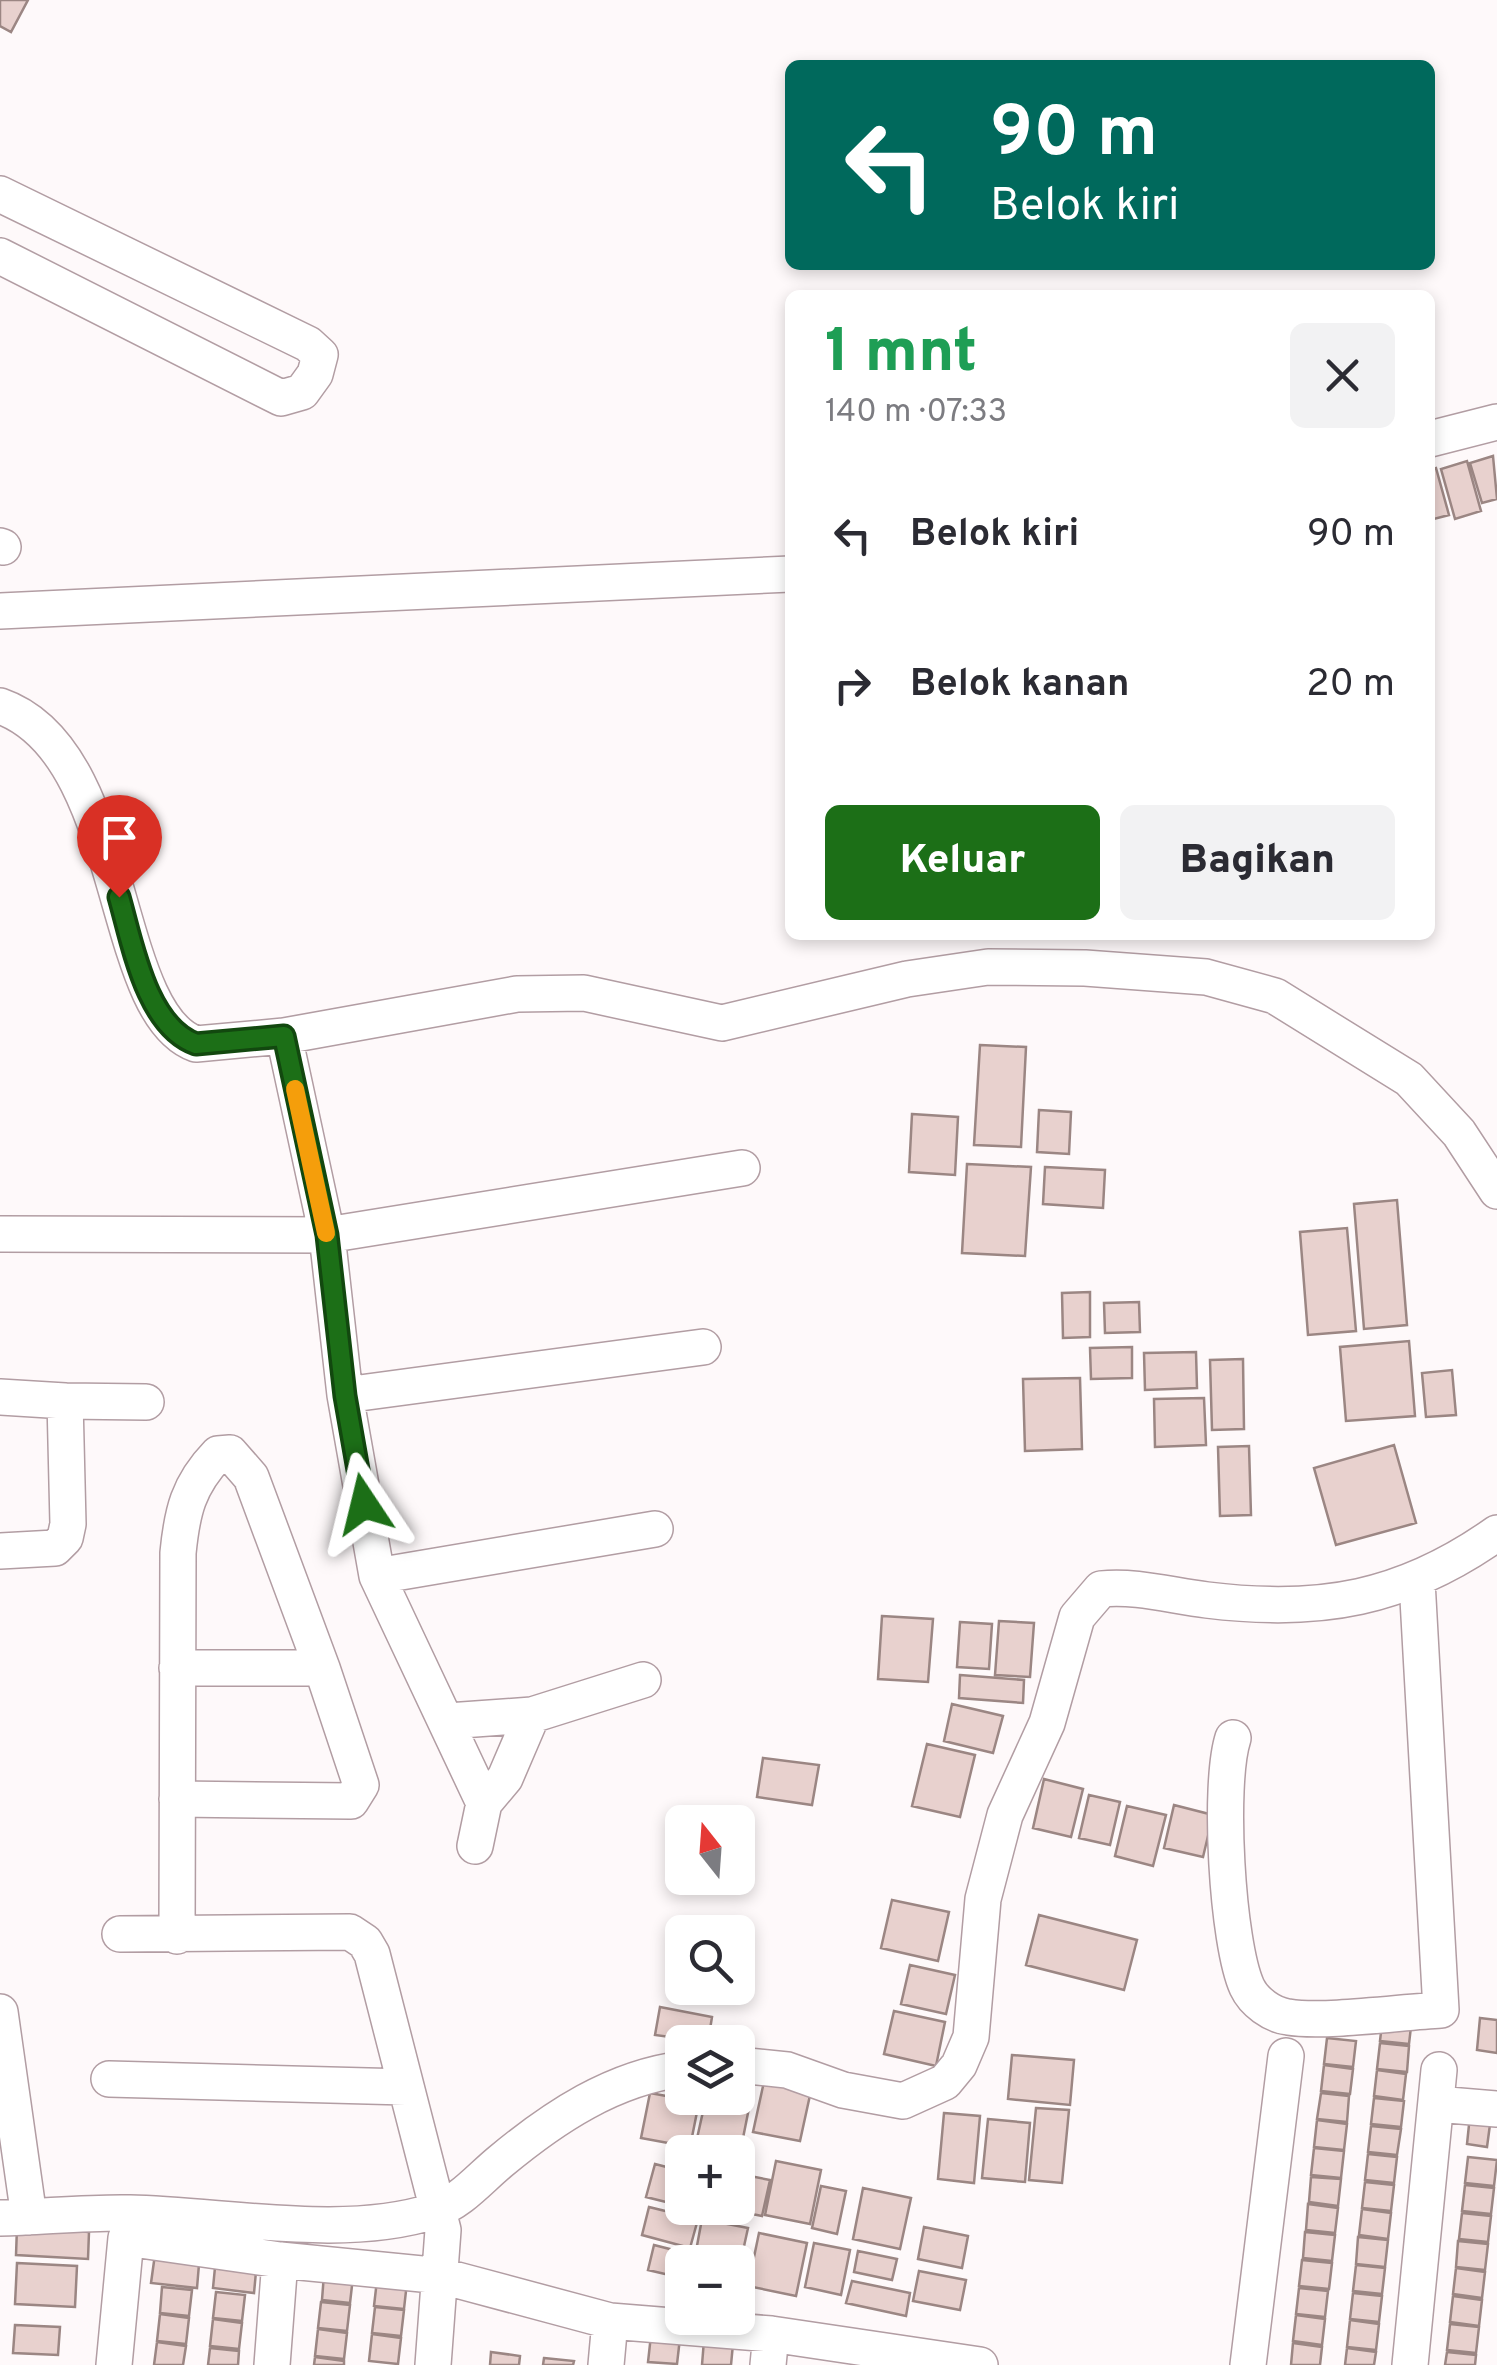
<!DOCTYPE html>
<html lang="id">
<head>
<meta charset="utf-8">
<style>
  :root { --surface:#fff; --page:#f2f2f3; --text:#2b2b33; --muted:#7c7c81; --accent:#1c6f17 }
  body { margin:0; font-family:Overpass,sans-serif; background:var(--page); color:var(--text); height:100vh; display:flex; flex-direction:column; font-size:38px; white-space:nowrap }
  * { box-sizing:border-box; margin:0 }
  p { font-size:32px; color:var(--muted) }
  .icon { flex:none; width:55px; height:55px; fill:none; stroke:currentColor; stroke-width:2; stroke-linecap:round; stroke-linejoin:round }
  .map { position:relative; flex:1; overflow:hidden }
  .sheet { position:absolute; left:785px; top:290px; width:650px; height:650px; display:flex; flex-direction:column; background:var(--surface); border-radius:15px; box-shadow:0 5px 15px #0003 }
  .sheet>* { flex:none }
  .top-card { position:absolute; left:785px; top:60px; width:650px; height:210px; border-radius:15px; box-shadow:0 5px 15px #0003; background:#00695c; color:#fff; overflow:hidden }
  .needle { width:65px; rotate:343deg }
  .controls { position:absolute; left:665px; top:1805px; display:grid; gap:20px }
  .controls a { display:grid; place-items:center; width:90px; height:90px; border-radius:15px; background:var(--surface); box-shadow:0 5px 15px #0003; font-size:50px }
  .pin { position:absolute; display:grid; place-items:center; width:85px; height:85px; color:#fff; margin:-102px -42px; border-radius:50% 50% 50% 0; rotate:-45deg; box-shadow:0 0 10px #0007 }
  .pin .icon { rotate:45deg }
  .me { position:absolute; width:110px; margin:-55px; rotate:350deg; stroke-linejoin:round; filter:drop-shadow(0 0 8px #0008) }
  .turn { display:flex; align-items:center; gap:35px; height:210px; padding:0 40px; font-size:45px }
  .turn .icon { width:130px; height:130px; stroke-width:2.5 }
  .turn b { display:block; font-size:70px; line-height:85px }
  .round { display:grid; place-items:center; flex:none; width:105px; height:105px; border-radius:15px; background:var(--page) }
  .summary { display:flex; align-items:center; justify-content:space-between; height:170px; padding:0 40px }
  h1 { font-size:60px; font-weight:800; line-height:75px; color:#1e9e55 }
  .primary-button { display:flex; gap:20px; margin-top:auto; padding:20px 40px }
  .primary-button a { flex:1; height:115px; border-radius:15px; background:var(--accent); color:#fff; font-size:40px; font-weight:800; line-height:115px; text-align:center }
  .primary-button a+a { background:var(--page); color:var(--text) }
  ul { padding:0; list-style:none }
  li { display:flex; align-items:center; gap:30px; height:150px; padding:0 40px }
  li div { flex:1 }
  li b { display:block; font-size:38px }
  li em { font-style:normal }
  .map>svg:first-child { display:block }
  .building { fill:#e8d1ce; stroke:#9b8683; stroke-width:2.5 }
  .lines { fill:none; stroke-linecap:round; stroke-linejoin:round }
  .street-casing { stroke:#b29da3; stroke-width:38 }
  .street { stroke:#fff; stroke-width:35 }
  .route-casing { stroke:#12480f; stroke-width:25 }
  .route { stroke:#1c6f17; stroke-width:18 }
  .slow { stroke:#f59e0b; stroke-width:18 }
</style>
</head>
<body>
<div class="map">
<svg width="1497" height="2365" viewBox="0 0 1497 2365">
  <rect width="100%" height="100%" fill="#fef9fa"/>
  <!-- building -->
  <path class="building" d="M0 0H28L11 32 0 26Z
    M1493 456 1497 499 1482 503 1470 463Z
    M1467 461 1481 511 1455 519 1441 469Z
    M1436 468 1449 515 1430 520V470Z
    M980 1045 1026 1047 1021 1147 974 1145Z
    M1039 1110 1071 1112 1069 1154 1037 1152Z
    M912 1114 958 1117 955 1175 909 1172Z
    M967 1164 1031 1167 1025 1256 962 1253Z
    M1045 1167 1105 1170 1103 1208 1043 1204Z
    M1397 1200 1407 1325 1364 1329 1354 1204Z
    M1347 1228 1356 1331 1308 1335 1300 1232Z
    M1090 1292V1337L1063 1338 1062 1293Z
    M1139 1302 1140 1332 1105 1333 1104 1303Z
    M1409 1341 1415 1416 1346 1421 1340 1347Z
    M1132 1347V1378L1091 1379 1090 1348Z
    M1196 1352 1197 1388 1145 1390 1144 1353Z
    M1243 1359 1244 1429 1212 1430 1210 1360Z
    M1452 1370 1456 1415 1426 1417 1422 1373Z
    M1080 1378 1082 1449 1025 1451 1023 1379Z
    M1204 1398 1206 1445 1155 1447 1154 1399Z
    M1394 1445 1416 1523 1336 1545 1314 1468Z
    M1249 1446 1251 1515 1220 1516 1218 1447Z
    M882 1616 933 1619 928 1682 878 1679Z
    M999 1621 1034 1623 1030 1677 995 1675Z
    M960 1622 992 1624 989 1669 957 1667Z
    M960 1675 1024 1680 1023 1703 959 1698Z
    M952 1704 1003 1716 993 1753 944 1741Z
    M927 1744 975 1755 960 1817 912 1806Z
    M763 1758 819 1765 812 1805 757 1797Z
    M1044 1779 1083 1789 1071 1837 1033 1828Z
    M1089 1795 1120 1802 1110 1845 1079 1838Z
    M1174 1805 1213 1815 1203 1857 1164 1848Z
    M1127 1806 1166 1815 1153 1866 1115 1856Z
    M892 1900 949 1912 938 1961 881 1948Z
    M1039 1915 1137 1940 1124 1990 1026 1965Z
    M910 1965 955 1975 946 2014 901 2004Z
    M660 2007 712 2017 708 2042 655 2035Z
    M894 2011 945 2022 936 2066 884 2054Z
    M1383 2015 1412 2018 1409 2044 1380 2041Z
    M1480 2018 1497 2020V2053L1477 2050Z
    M1327 2038 1356 2041 1353 2067 1324 2064Z
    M1380 2043 1409 2046 1407 2072 1377 2069Z
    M1012 2055 1074 2060 1070 2105 1008 2099Z
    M1324 2065 1353 2069 1350 2094 1321 2091Z
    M1377 2070 1406 2074 1403 2100 1374 2096Z
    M765 2077 812 2086 800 2141 753 2132Z
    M738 2085 753 2088 738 2163V2152H694L706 2098H738Z
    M650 2093 699 2102 690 2147 641 2138Z
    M1321 2093 1349 2096 1347 2122 1317 2119Z
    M1374 2098 1404 2101 1401 2127 1371 2124Z
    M1036 2108 1069 2110 1062 2183 1029 2180Z
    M944 2113 980 2116 974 2183 938 2179Z
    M1470 2115 1491 2117 1487 2147 1467 2144Z
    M988 2119 1030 2123 1025 2182 982 2178Z
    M1317 2120 1347 2124 1344 2150 1314 2147Z
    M1371 2126 1401 2129 1397 2155 1368 2152Z
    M1314 2148 1344 2151 1341 2178 1311 2175Z
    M1368 2154 1397 2157 1394 2183 1365 2180Z
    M1468 2157 1497 2160 1494 2186 1465 2183Z
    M776 2161 821 2170 810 2224 765 2215Z
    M655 2164 682 2171V2206L646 2197Z
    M740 2174 770 2180 762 2216 732 2210 738 2208Z
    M1311 2177 1341 2179 1338 2206 1309 2202Z
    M1365 2182 1394 2185 1391 2211 1362 2208Z
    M1465 2185 1494 2188 1491 2214 1462 2211Z
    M821 2186 846 2191 837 2234 812 2228Z
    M863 2188 911 2198 900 2249 853 2239Z
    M1308 2204 1338 2208 1335 2233 1306 2230Z
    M649 2207 698 2219 690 2248 642 2235Z
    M1362 2209 1391 2213 1388 2239 1359 2235Z
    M1462 2213 1491 2216 1488 2242 1459 2239Z
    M702 2219 748 2228 741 2260 696 2251Z
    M17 2227 89 2232 88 2259 16 2255Z
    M924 2227 968 2236 962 2268 918 2259Z
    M1305 2232 1335 2235 1332 2261 1303 2258Z
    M759 2233 807 2243 796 2296 748 2286Z
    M1358 2237 1388 2240 1385 2267 1356 2264Z
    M1458 2241 1488 2244 1485 2270 1456 2267Z
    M814 2243 850 2250 841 2295 805 2287Z
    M654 2245 697 2256 695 2262H682V2278L648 2270Z
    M156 2247 200 2252 197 2288 151 2283Z
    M858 2251 897 2259 892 2280 854 2272Z
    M216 2257 257 2261 254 2293 213 2288Z
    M1302 2260 1332 2263 1329 2289 1299 2286Z
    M17 2263 77 2266 75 2307 15 2304Z
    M1356 2265 1385 2268 1382 2294 1353 2291Z
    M738 2267 750 2269 744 2296 738 2294Z
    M1456 2268 1485 2272 1482 2298 1453 2294Z
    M919 2271 966 2280 960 2310 913 2301Z
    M324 2274 353 2277 350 2303 322 2300Z
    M377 2280 407 2282 404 2309 374 2306Z
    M852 2281 910 2293 906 2316 846 2303Z
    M162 2287 192 2290 189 2316 160 2313Z
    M1299 2288 1328 2291 1325 2317 1296 2314Z
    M216 2292 245 2295 242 2321 213 2318Z
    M1353 2293 1382 2296 1379 2322 1350 2319Z
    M1453 2296 1482 2300 1479 2326 1450 2322Z
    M321 2302 350 2305 347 2331 318 2328Z
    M375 2307 404 2310 401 2336 372 2333Z
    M160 2314 189 2318 186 2344 157 2341Z
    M1296 2315 1325 2319 1322 2345 1293 2341Z
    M213 2319 242 2323 239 2349 210 2346Z
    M1350 2320 1379 2324 1376 2350 1347 2347Z
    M1450 2324 1479 2327 1476 2353 1447 2350Z
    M15 2325 60 2327 58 2355 13 2353Z
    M318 2329 347 2333 344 2359 315 2356Z
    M372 2334 401 2338 398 2364 369 2361Z
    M651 2335 680 2338 677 2364 648 2362Z
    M704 2340 733 2344 731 2365H702Z
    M157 2342 186 2346 183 2365H154Z
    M1293 2343 1322 2347 1320 2365H1291Z
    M210 2348 239 2351 238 2365H208Z
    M1347 2348 1376 2352 1374 2365H1345Z
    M491 2352 520 2356 519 2365H490Z
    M1447 2352 1476 2355 1475 2365H1445Z
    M315 2357 344 2361V2365H314Z
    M544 2358 574 2361 573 2365H543Z"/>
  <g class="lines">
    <!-- street casing -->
    <g class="street-casing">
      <path id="street" d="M0 194 308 344 320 355 315 374 302 392 281 398 0 256
        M1430 439 1497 422
        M0 546 3 547
        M0 611 790 574
        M0 706C129 751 108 1013 196 1044L284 1036 517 994 584 993 722 1023 907 979 988 967 1085 968 1206 977 1275 996 1409 1079 1459 1133 1497 1191
        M0 1234 327 1235 284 1036
        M345 1395 703 1347
        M0 1397 65 1401 68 1524 65 1538 55 1548 0 1551
        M65 1401 146 1402
        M377 1576 655 1529
        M177 1668H322L361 1785 351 1801 177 1799
        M448 1721 532 1715 643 1680
        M1233 1738C1218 1784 1227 1943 1247 1987 1254 2002 1272 2015 1288 2017 1324 2023 1401 2012 1441 2010L1417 1581
        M484 1803 505 1778 532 1715
        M475 1846 484 1803 377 1576 345 1395 327 1235 742 1168
        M120 1934 350 1932 365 1942 372 1954 443 2230 433 2365
        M177 1936 178 1553C182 1512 188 1485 218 1454L230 1453 251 1477 322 1668
        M0 2012 29 2217
        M738 2065 787 2070 843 2090 903 2101 945 2082 959 2065 971 2037 983 1899 1005 1815 1047 1723 1077 1617 1101 1589C1135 1585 1173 1596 1207 1600 1320 1614 1404 1599 1497 1533
        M109 2079 406 2087
        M1436 2104 1497 2109
        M0 2218C43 2217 87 2212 130 2213 225 2215 343 2240 434 2211 461 2202 480 2178 501 2161 554 2117 613 2078 682 2069
        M610 2321 771 2334 980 2365
        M114 2365 126 2238 280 2260 442 2276 610 2321 606 2365
        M272 2365 280 2260
        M768 2365 771 2334
        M1248 2365 1286 2056
        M1410 2365 1439 2070"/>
    </g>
    <!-- street -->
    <use href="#street" class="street"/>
  </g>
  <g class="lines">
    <!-- route casing -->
    <g class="route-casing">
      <path id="route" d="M119 897C132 942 146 1026 196 1044L284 1036 327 1235 345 1396 364 1504"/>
    </g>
    <!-- route -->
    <use href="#route" class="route"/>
    <!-- slow -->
    <path class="slow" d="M295 1089 326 1233"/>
  </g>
</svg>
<div class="controls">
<a><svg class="needle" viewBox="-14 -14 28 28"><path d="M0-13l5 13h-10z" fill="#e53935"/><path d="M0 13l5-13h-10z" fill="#7c7c81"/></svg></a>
<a><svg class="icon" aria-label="search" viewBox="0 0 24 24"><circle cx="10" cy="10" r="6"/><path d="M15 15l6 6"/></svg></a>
<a><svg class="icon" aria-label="layers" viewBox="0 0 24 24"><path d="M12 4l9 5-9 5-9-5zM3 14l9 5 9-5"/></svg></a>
<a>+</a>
<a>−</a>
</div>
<div class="pin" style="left:119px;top:897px;background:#d93025"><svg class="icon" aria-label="arrive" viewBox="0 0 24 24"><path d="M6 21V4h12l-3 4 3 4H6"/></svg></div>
<svg class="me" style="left:364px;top:1504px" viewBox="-20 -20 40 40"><path d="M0-17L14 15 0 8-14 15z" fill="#1c6f17" stroke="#fff" stroke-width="4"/></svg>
<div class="top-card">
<div class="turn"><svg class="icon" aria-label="left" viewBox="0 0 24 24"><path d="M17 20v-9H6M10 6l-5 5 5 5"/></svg><div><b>90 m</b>Belok kiri</div></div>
</div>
<section class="sheet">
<div class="summary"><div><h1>1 mnt</h1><p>140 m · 07:33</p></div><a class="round"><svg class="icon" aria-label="close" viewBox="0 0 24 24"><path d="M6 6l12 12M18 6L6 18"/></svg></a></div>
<ul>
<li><svg class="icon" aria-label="left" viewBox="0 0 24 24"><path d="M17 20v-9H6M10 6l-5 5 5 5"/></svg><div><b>Belok kiri</b></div><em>90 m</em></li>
<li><svg class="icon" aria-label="right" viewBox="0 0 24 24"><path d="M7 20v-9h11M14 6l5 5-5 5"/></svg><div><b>Belok kanan</b></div><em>20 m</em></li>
</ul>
<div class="primary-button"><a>Keluar</a><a>Bagikan</a></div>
</section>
</div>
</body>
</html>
